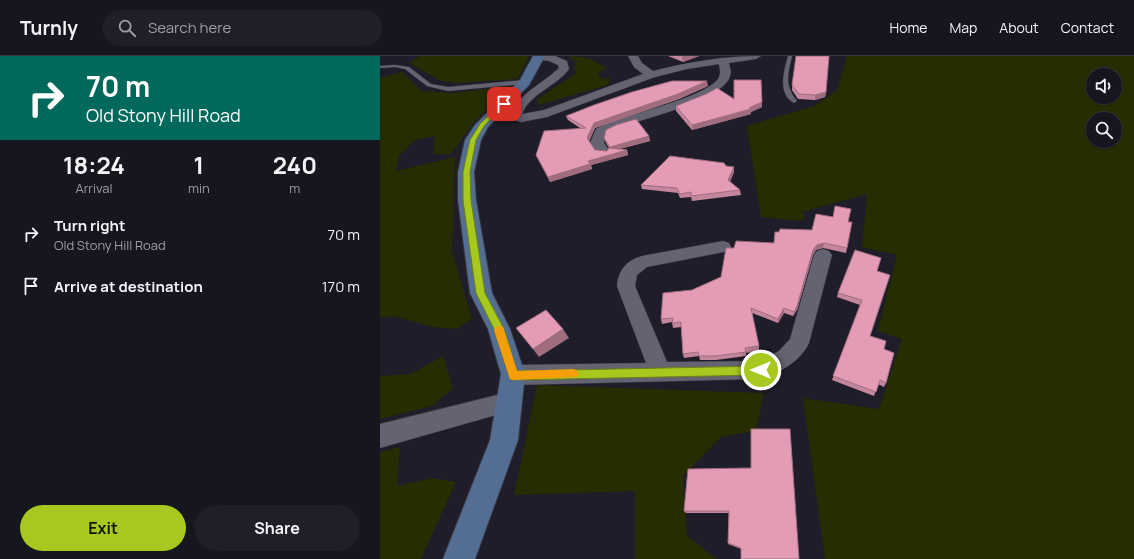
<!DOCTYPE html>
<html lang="en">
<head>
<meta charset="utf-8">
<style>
  :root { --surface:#16161f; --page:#1f1f28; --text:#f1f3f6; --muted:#9e9fa4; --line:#35353d; --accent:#a7c81f }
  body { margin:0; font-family:Manrope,sans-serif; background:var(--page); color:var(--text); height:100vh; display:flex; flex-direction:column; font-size:15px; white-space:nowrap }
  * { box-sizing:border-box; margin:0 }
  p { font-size:13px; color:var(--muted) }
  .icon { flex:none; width:22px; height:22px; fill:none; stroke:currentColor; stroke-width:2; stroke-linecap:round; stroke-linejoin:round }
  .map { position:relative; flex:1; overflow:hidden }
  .panel { display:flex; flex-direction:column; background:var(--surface); width:380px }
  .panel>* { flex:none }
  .guide { background:#00695c; color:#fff; overflow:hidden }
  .buttons { position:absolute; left:706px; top:12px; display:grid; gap:8px }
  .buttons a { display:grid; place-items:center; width:36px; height:36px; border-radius:50%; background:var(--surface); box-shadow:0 1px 3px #0004,0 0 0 1px var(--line); font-size:20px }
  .pin { position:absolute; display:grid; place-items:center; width:34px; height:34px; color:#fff; margin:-17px; border-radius:8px; box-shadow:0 2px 6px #0006 }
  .me { position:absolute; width:44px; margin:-22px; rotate:270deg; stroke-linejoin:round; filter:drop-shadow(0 0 3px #0008) }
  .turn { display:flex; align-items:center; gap:14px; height:84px; padding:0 20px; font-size:18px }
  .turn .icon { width:52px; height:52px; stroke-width:2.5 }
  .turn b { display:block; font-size:28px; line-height:34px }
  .eta { display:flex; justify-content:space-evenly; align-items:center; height:68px; text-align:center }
  .eta b { font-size:24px; font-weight:700; line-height:28px }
  .button { display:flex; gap:8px; margin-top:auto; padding:8px 20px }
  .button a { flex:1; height:46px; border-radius:24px; background:var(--accent); color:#111; font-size:16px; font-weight:700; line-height:46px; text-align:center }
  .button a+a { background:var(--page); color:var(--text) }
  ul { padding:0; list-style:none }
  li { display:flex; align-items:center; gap:12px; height:52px; padding:0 20px }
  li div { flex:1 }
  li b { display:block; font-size:15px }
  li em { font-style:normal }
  header { display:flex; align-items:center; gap:24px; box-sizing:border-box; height:56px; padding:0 20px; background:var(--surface); border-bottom:1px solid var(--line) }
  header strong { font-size:19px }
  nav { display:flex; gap:22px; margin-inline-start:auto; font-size:14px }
  .search { width:280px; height:36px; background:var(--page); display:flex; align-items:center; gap:10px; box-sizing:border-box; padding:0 14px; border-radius:22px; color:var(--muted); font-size:15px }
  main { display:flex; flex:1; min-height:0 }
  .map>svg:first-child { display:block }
  .green { fill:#262d00; fill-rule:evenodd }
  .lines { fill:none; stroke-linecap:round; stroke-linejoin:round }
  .lane-casing { stroke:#383741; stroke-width:1 }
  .street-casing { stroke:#383741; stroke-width:1 }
  .secondary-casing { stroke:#383741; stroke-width:2 }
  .lane { fill:#636371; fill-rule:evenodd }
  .street { fill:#636371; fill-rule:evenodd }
  .secondary { fill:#536e92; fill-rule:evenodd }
  .wall { fill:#c4869d }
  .shaded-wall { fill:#a06d7f }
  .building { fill:#e49cb6; stroke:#a06d7f }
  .route { fill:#a7c81f; stroke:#6d8214 }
  .slow { fill:#f59e0b }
</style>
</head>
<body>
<header>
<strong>Turnly</strong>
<div class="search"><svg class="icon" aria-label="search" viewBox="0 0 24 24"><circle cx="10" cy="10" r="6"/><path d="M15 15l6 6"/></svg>Search here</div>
<nav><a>Home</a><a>Map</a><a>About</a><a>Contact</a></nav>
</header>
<main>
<section class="panel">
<div class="guide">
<div class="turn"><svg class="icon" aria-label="right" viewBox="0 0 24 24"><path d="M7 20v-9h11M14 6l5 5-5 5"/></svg><div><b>70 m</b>Old Stony Hill Road</div></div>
</div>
<div class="eta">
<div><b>18:24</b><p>Arrival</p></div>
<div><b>1</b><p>min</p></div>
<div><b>240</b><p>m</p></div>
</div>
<ul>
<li><svg class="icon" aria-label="right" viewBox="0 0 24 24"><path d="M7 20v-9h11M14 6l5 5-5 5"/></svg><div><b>Turn right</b><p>Old Stony Hill Road</p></div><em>70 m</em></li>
<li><svg class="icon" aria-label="arrive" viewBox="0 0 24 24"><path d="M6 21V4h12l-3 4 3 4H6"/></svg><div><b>Arrive at destination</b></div><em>170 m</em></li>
</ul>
<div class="button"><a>Exit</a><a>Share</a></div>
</section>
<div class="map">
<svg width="754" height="503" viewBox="0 0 754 503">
  <rect width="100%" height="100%" fill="#1e1d29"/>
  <!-- green -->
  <path class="green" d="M40 0H148V3L137 23 75 27 59 24 29 7Z
    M189 0C203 0 216 3 226 13L218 16 221 23 230 21 228 29 159 49 156 44 195 18V5Z
    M467 0H754V503H445L423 342 499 353 522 283 498 275 517 199 482 191 487 138 422 156 425 162 421 165 381 161 367 70 435 50 457 34ZM713 19H735V41H713ZM713 63H735V85H713Z
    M22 16 41 35 73 37 131 30 95 65 71 98H53L55 80 35 84 19 100 16 115 75 101 72 195 92 263 77 273 53 271 14 260 0 262V22Z
    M63 300 73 332 52 350 0 363V320L31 318Z
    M157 329 384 337 376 375 341 381 303 420 307 480 337 503H255V435L134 439Z
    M20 391 17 430 53 422 76 426 41 503H0V396Z"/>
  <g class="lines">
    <!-- lane casing -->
    <g class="lane-casing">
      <path id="lane" d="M408 0H412C408 18 404 29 417 45L414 47C397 38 404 15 408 0Z
        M15 9 29 11 51 28 68 31 145 24 148 26 145 28 68 35 47 30 25 13 15 11 0 12V10Z"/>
    </g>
    <!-- street casing -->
    <g class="street-casing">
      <path id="street" d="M155 0H175L187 5 189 13C176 31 150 37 142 58L164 54 263 18 254 11 248 0H258L262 7 273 15C309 6 344 0 381 0L376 3 349 7 351 16C350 20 349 24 346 27 329 47 264 63 237 72L226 78 224 87 230 95 228 98H218L210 87 216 73C242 59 323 43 338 23 341 18 340 14 339 8L307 13 275 21 167 61 141 66 131 63 129 60C139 37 161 29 179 12L178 9 169 5 155 3Z
        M343 185 349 187 351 191 349 195 267 211 257 219 255 230 287 306 379 305 399 295 410 283 434 199 437 195 443 193 449 195 452 199 429 287C420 306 400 316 381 323L133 329 125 326 122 319 125 312 133 309 266 307 237 230C238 214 247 204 262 200Z
        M129 336 137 339 140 346 137 353 0 392V368Z"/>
    </g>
    <!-- secondary casing -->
    <g class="secondary-casing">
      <path id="secondary" d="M153 0H165L149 29 108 71 101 84 94 116 96 144 112 237 130 273 145 318 138 384 95 503H63L110 384 121 318 108 273 90 237 78 144V116L85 84 95 69 140 24Z"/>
    </g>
    <!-- lane -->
    <use href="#lane" class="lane"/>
    <!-- street -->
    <use href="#street" class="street"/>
    <!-- secondary -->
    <use href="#secondary" class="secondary"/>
  </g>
  <!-- wall -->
  <path class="wall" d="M288 0H319L303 6Z
    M412 29 446 36 445 41 435 44 418 43 412 34Z
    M328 30 299 43 215 72 209 85 215 94 227 95 229 92 226 87 224 82 269 80 270 85 240 93 247 94 248 99 211 109 212 113 170 126 156 99 200 72 188 64 186 60Z
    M382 46V51L371 56V58L312 74 296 55V50Z
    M346 110 354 116 350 126 360 134 361 139 312 145 311 141 300 142 298 137 262 133 261 129Z
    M468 166 467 192 466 197 443 192 436 194 433 199 417 254 413 260 404 257 398 267 372 257 379 290V295L366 297V300L336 304H320L319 300 304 302 303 298 301 271 293 272 292 266 282 268 281 263 312 234 341 221 394 187 399 176 432 174Z
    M497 215 490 280 504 293 506 327 504 331 498 328 494 340 452 324 480 249 457 241 458 237Z
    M410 373 361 493 348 488V487L349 457H306L304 455 371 412Z"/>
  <!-- shaded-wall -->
  <path class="shaded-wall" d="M302 0H319L303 6Z
    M327 25 328 30 299 43 215 72 209 86 207 82 214 67Z
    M446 36 445 41 435 44V39Z
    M382 46V51L371 56V58L312 74V69L369 52Z
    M269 80 270 85 231 95 230 91Z
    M247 94 248 99 211 109 212 113 170 126 168 121 208 105Z
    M354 111V116L348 129V124Z
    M444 187 443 192 436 194 433 199 417 254 413 260 414 256 433 194 437 189Z
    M404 252V257L398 267V263Z
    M183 273 189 282 159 301 153 293Z"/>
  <!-- building -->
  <path class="building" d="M416 0H449L446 36 435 39 419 38 412 29Z
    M354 24H381L382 46 369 52 371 53 312 69 296 50 326 38 337 32 354 43Z
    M292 25H327L298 38 214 67 207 82 215 94 227 95 229 92 247 94 208 105 210 108 168 121 156 99 164 75 206 72 186 60 214 49 252 36Z
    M256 63 269 80 230 91 224 82 226 74 236 69Z
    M290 100 344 107 346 110 354 111 348 124 360 134 311 140V136L300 138 297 132 261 129Z
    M455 150 471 153 468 166H472L467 192 444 187 437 189 433 194 417 250 414 256 404 252 398 263 371 252 379 290 365 292 366 296 336 300H319L318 296 303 298 301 266 292 267 293 262 281 263 283 237 312 234 341 221 346 192H354L356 185 394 187 395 176H399L400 173 432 174 436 158 453 161Z
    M475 194 501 202 497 215 510 219 490 280 506 285 504 293 514 297 506 327 500 324 496 336 453 320 482 244 458 237Z
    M166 254 183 273 153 293 136 272Z
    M371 373H410L419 503H361V492L348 487 349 455H304L308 413 371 412Z"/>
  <!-- route -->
  <path class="route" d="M122 46 126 48 104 70 96 84 90 116 91 144 105 237 124 273 137 315 381 310 385 311 386 314 385 317 381 319 133 324 130 323 114 273 96 237 83 144V116L90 84 100 68Z"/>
  <!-- slow -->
  <path class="slow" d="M119 270 123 271 124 274 137 315 194 313 197 315 199 318 197 321 133 324 130 323 114 274 116 271Z"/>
</svg>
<div class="buttons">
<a><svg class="icon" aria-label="sound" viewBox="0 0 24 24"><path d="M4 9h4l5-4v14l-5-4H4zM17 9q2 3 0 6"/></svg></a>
<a><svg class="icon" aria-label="search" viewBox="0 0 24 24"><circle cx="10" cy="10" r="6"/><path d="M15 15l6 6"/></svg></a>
</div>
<div class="pin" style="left:124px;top:48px;background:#d93025"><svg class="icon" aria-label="arrive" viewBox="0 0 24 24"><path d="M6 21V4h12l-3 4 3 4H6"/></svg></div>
<svg class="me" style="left:381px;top:314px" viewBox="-20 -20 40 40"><circle r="17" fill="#a7c81f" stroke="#fff" stroke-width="3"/><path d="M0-11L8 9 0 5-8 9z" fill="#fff"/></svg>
</div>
</main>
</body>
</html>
